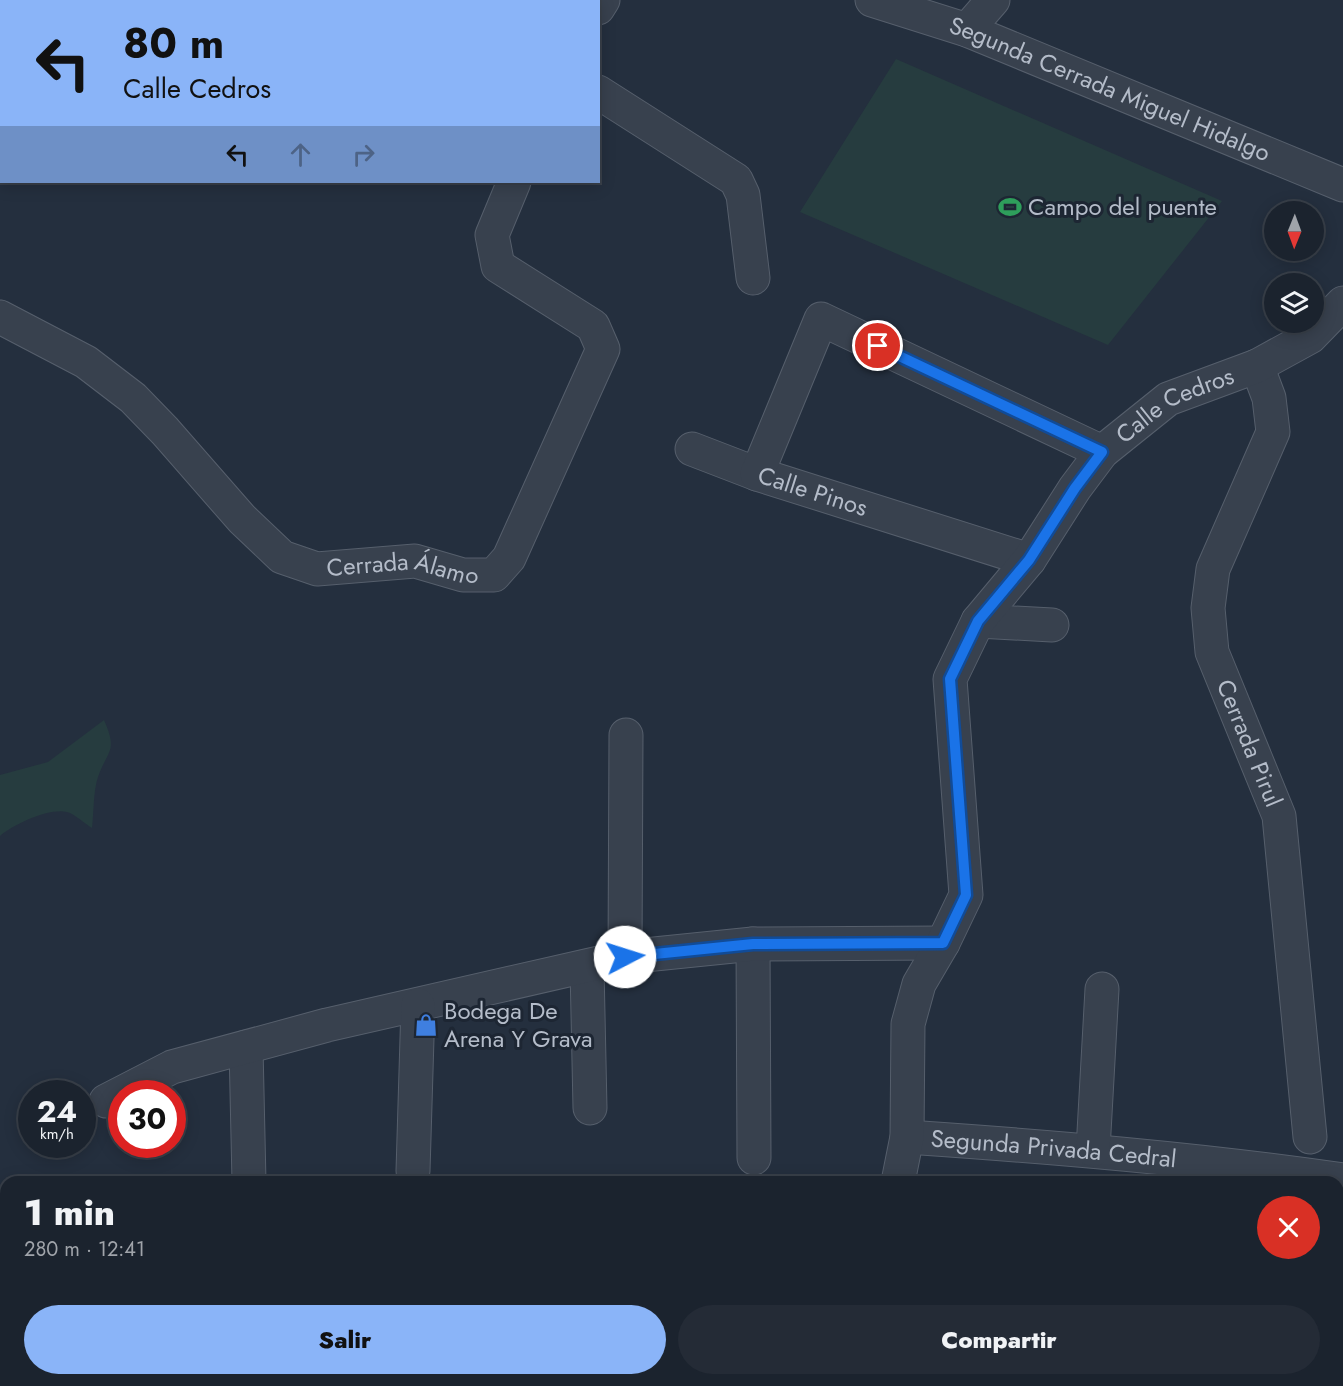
<!DOCTYPE html>
<html lang="es">
<head>
<meta charset="utf-8">
<style>
  :root { --surface:#1b232e; --page:#242b36; --text:#f1f3f6; --muted:#a0a4aa; --line:#39404a; --accent:#8ab4f8 }
  body { margin:0; font-family:Jost,sans-serif; background:var(--page); color:var(--text); height:100vh; display:flex; flex-direction:column; font-size:22px; white-space:nowrap }
  * { box-sizing:border-box; margin:0 }
  p { font-size:20px; color:var(--muted) }
  .icon { flex:none; width:33px; height:33px; fill:none; stroke:currentColor; stroke-width:2; stroke-linecap:round; stroke-linejoin:round }
  .map { position:relative; flex:1; overflow:hidden }
  .details { position:absolute; left:0px; top:1176px; width:1344px; height:210px; display:flex; flex-direction:column; background:var(--surface); border-radius:18px 18px 0 0; box-shadow:0 3px 15px #0003,0 0 0 2px var(--line) }
  .details>* { flex:none }
  .guide { position:absolute; left:0px; top:0px; width:600px; height:183px; box-shadow:0 3px 15px #0003,0 0 0 2px var(--line); background:#8ab4f8; color:#111; overflow:hidden }
  .needle { width:39px; rotate:181deg }
  .tools { position:absolute; left:1264px; top:201px; display:grid; gap:12px }
  .tools a { display:grid; place-items:center; width:60px; height:60px; border-radius:50%; background:var(--surface); box-shadow:0 3px 15px #0003,0 0 0 2px var(--line); font-size:30px }
  .speed { position:absolute; left:18px; top:1080px; display:flex; gap:12px; font-size:30px; font-weight:700; text-align:center }
  .speed>* { display:grid; place-content:center; width:78px; height:78px; border-radius:50%; background:var(--surface); box-shadow:0 3px 15px #0003,0 0 0 2px var(--line); line-height:1 }
  .speed small { font-size:15px; font-weight:400 }
  .speed .limit { border:9px solid #d22; background:#fff; color:#111 }
  .pin { position:absolute; display:grid; place-items:center; width:51px; height:51px; color:#fff; margin:-26px; border:3px solid #fff; border-radius:50%; box-shadow:0 2px 6px #0007 }
  .me { position:absolute; width:66px; margin:-33px; rotate:85deg; stroke-linejoin:round; filter:drop-shadow(0 0 4px #0008) }
  .turn { display:flex; align-items:center; gap:21px; height:126px; padding:0 24px; font-size:27px }
  .turn .icon { width:78px; height:78px; stroke-width:2.5 }
  .turn b { display:block; font-size:42px; line-height:51px }
  .lanes { display:flex; align-items:center; height:57px; padding:0 24px; background:#0003; justify-content:center; gap:30px; direction:ltr }
  .lanes .off { opacity:.35 }
  .round { display:grid; place-items:center; flex:none; width:63px; height:63px; border-radius:32px; background:var(--page) }
  .head { display:flex; align-items:center; justify-content:space-between; height:102px; padding:0 24px }
  h1 { font-size:36px; font-weight:800; line-height:45px }
  .action { display:flex; gap:12px; margin-top:auto; padding:12px 24px }
  .action a { flex:1; height:69px; border-radius:36px; background:var(--accent); color:#111; font-size:24px; font-weight:800; line-height:69px; text-align:center }
  .action a+a { background:var(--page); color:var(--text) }
  .map>svg:first-child { display:block }
  .green { fill:#263c3f }
  .lines { fill:none; stroke-linecap:round; stroke-linejoin:round }
  .minor-casing { stroke:#565f6c; stroke-width:35 }
  .minor { stroke:#38414e; stroke-width:33 }
  .route-casing { stroke:#114b97; stroke-width:15 }
  .route { stroke:#1a73e8; stroke-width:10 }
  .labels { text-anchor:middle; stroke-width:6; stroke-linejoin:round; paint-order:stroke }
  .street-label { font-size:24px; fill:#b4bcc9; stroke:#1d2633 }
  .poi-label { font-size:24px; fill:#b4bcc9; stroke:#1d2633; text-anchor:start }
</style>
</head>
<body>
<div class="map">
<svg width="1343" height="1386" viewBox="0 0 1343 1386">
  <rect width="100%" height="100%" fill="#242f3e"/>
  <!-- green -->
  <path class="green" d="M896 59 1222 201 1108 345 800 212Z
    M104 720C118 752 108 749 98 777 93 792 94 812 92 828 85 824 75 814 67 812 49 808 14 824 0 836V775L48 762Z
    M0 1264H6V1331H0Z
    M165 1380H343V1386H171Z
    M595 1380H681L690 1386H601Z"/>
  <g class="lines">
    <!-- minor casing -->
    <g class="minor-casing">
      <g id="minor">
        <path id="s1" d="M872 0 967 30 1343 185"/>
        <path d="M598 8 603 0"/>
        <path d="M967 30 993 0"/>
        <path d="M598 92 736 180 743 195 753 278"/>
        <path id="s2" d="M0 317 86 362 133 398 165 431 242 519 282 557 317 569 415 561 463 575H494L509 558 603 349 593 326 498 266 492 235 514 182"/>
        <path id="s3" d="M1257 366 1269 398 1273 432 1213 569 1208 608 1212 652 1279 816 1310 1137"/>
        <path id="s4" d="M692 449 757 474 1029 560"/>
        <path d="M757 474 821 319 1102 452"/>
        <path d="M978 621 1052 625"/>
        <path d="M753 944 754 1158"/>
        <path d="M625 957 626 735"/>
        <path d="M587 968 590 1108"/>
        <path d="M246 1047 249 1182"/>
        <path d="M106 1101 172 1067 327 1025 625 957 753 944 943 943"/>
        <path id="s5" d="M907 1137C1053 1147 1198 1159 1343 1180"/>
        <path d="M1093 1150 1102 989"/>
        <path d="M413 1171 418 1005"/>
        <path id="s6" d="M898 1182 907 1137 908 1024 919 984 943 943 966 895 950 679 978 621 1029 560 1075 488 1102 452 1168 399 1257 366 1310 337 1343 303"/>
        <path d="M92 1386 93 1380"/>
        <path d="M851 1386 852 1380"/>
      </g>
    </g>
    <!-- minor -->
    <use href="#minor" class="minor"/>
  </g>
  <g class="lines">
    <!-- route casing -->
    <g class="route-casing">
      <path id="route" d="M625 957 753 944 943 943 966 895 950 679 978 621 1029 560 1075 488 1102 452 878 346"/>
    </g>
    <!-- route -->
    <use href="#route" class="route"/>
  </g>
  <!-- icons -->
  <defs>
    <g id="stadium-bare" transform="scale(1.8)"><path d="M0-5a6.5 5 0 1 0 0 10a6.5 5 0 1 0 0-10ZM-3.5-1.8h7v3.6h-7Z" fill="#2e9e5b" stroke="#1d2633" stroke-width="2.5" paint-order="stroke"/></g>
    <g id="shop-bare" transform="scale(1.8)"><path d="M-5-2.5h2.3a2.7 3.5 0 0 1 5.4 0H5L5.5 6h-11ZM-1.5-2.5h3a1.5 2.3 0 0 0-3 0Z" fill="#3f7fe0" stroke="#1d2633" stroke-width="2.5" paint-order="stroke"/></g>
  </defs>
  <g fill-rule="evenodd">
    <use href="#stadium-bare" x="1010" y="207"/>
    <use href="#shop-bare" x="426" y="1025"/>
  </g>
  <g class="labels">
    <!-- street labels -->
    <g class="street-label">
      <text dy="8" stroke="none"><textPath href="#s1" startOffset="254">Segunda Cerrada Miguel Hidalgo</textPath></text>
      <text dy="8" stroke="none"><textPath href="#s6" startOffset="880">Calle Cedros</textPath></text>
      <text dy="8" stroke="none"><textPath href="#s4" startOffset="128">Calle Pinos</textPath></text>
      <text dy="8" stroke="none"><textPath href="#s2" startOffset="498">Cerrada Álamo</textPath></text>
      <text dy="8" stroke="none"><textPath href="#s3" startOffset="400">Cerrada Pirul</textPath></text>
      <text dy="8" stroke="none"><textPath href="#s5" startOffset="147">Segunda Privada Cedral</textPath></text>
    </g>
    <!-- poi labels -->
    <g class="poi-label">
      <text x="1028" y="215">Campo del puente</text>
      <text x="444" y="1019">Bodega De<tspan x="444" dy="28">Arena Y Grava</tspan></text>
    </g>
  </g>
</svg>
<div class="tools">
<a><svg class="needle" viewBox="-14 -14 28 28"><path d="M0-13l5 13h-10z" fill="#e53935"/><path d="M0 13l5-13h-10z" fill="#a0a4aa"/></svg></a>
<a><svg class="icon" aria-label="layers" viewBox="0 0 24 24"><path d="M12 4l9 5-9 5-9-5zM3 14l9 5 9-5"/></svg></a>
</div>
<div class="speed"><div>24<small>km/h</small></div><div class="limit">30</div></div>
<div class="pin" style="left:878px;top:346px;background:#d93025"><svg class="icon" aria-label="arrive" viewBox="0 0 24 24"><path d="M6 21V4h12l-3 4 3 4H6"/></svg></div>
<svg class="me" style="left:625px;top:957px" viewBox="-20 -20 40 40"><circle r="19" fill="#fff"/><path d="M0-13L10 11 0 6-10 11z" fill="#1a73e8"/></svg>
<div class="guide">
<div class="turn"><svg class="icon" aria-label="left" viewBox="0 0 24 24"><path d="M17 20v-9H6M10 6l-5 5 5 5"/></svg><div><b>80 m</b>Calle Cedros</div></div>
<div class="lanes"><svg class="icon" aria-label="left" viewBox="0 0 24 24"><path d="M17 20v-9H6M10 6l-5 5 5 5"/></svg><svg class="icon off" aria-label="ahead" viewBox="0 0 24 24"><path d="M12 20V5M6 11l6-6 6 6"/></svg><svg class="icon off" aria-label="right" viewBox="0 0 24 24"><path d="M7 20v-9h11M14 6l5 5-5 5"/></svg></div>
</div>
<section class="details">
<div class="head"><div><h1>1 min</h1><p>280 m · 12:41</p></div><a class="round" style="background:#d93025;color:#fff"><svg class="icon" aria-label="close" viewBox="0 0 24 24"><path d="M6 6l12 12M18 6L6 18"/></svg></a></div>
<div class="action"><a>Salir</a><a>Compartir</a></div>
</section>
</div>
</body>
</html>
